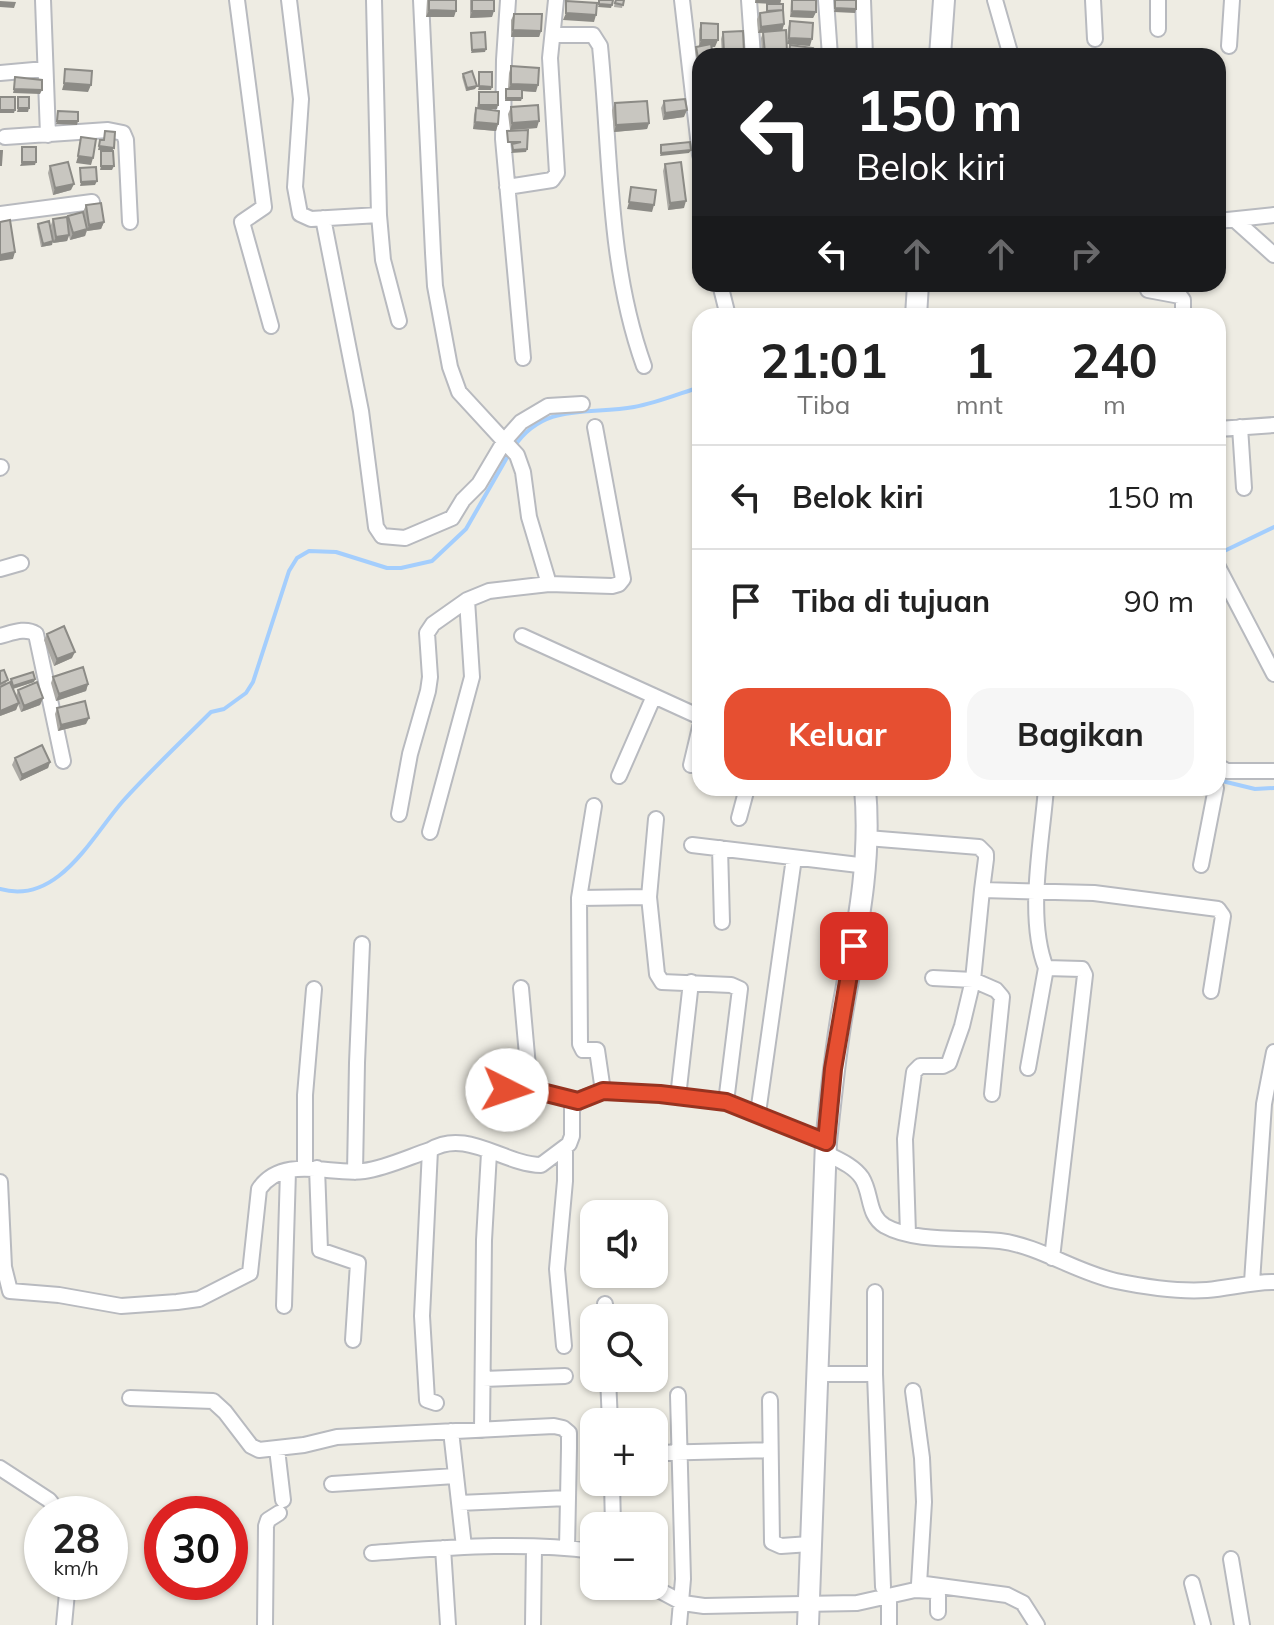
<!DOCTYPE html>
<html lang="id">
<head>
<meta charset="utf-8">
<style>
  :root { --surface:#fff; --page:#f6f6f6; --text:#222; --muted:#767676; --line:#e0e0e0; --accent:#e64f31 }
  body { margin:0; font-family:Mulish,sans-serif; background:var(--page); color:var(--text); height:100vh; display:flex; flex-direction:column; font-size:30px; white-space:nowrap }
  * { box-sizing:border-box; margin:0 }
  p { font-size:26px; color:var(--muted) }
  .icon { flex:none; width:44px; height:44px; fill:none; stroke:currentColor; stroke-width:2; stroke-linecap:round; stroke-linejoin:round }
  .map { position:relative; flex:1; overflow:hidden }
  .drawer { position:absolute; left:692px; top:308px; width:534px; height:488px; display:flex; flex-direction:column; background:var(--surface); border-radius:24px; box-shadow:0 2px 6px #0004 }
  .drawer>* { flex:none }
  .banner { position:absolute; left:692px; top:48px; width:534px; height:244px; border-radius:24px; box-shadow:0 2px 6px #0004; background:#202124; color:#fff; overflow:hidden }
  .controls { position:absolute; left:580px; top:1200px; display:grid; gap:16px }
  .controls a { display:grid; place-items:center; width:88px; height:88px; border-radius:16px; background:var(--surface); box-shadow:0 2px 6px #0004; font-size:40px }
  .speed { position:absolute; left:24px; top:1496px; display:flex; gap:16px; font-size:40px; font-weight:700; text-align:center }
  .speed>* { display:grid; place-content:center; width:104px; height:104px; border-radius:50%; background:var(--surface); box-shadow:0 2px 6px #0004; line-height:1 }
  .speed small { font-size:20px; font-weight:400 }
  .speed .limit { border:12px solid #d22; background:#fff; color:#111 }
  .pin { position:absolute; display:grid; place-items:center; width:68px; height:68px; color:#fff; margin:-34px; border-radius:16px; box-shadow:0 4px 12px #0006 }
  .me { position:absolute; width:88px; margin:-44px; rotate:94deg; stroke-linejoin:round; filter:drop-shadow(0 0 6px #0008) }
  .turn { display:flex; align-items:center; gap:28px; height:168px; padding:0 32px; font-size:36px }
  .turn .icon { width:104px; height:104px; stroke-width:2.5 }
  .turn b { display:block; font-size:56px; line-height:68px }
  .lanes { display:flex; align-items:center; height:76px; padding:0 32px; background:#0003; justify-content:center; gap:40px; direction:ltr }
  .lanes .off { opacity:.35 }
  .eta { display:flex; justify-content:space-evenly; align-items:center; height:136px; text-align:center }
  .eta b { font-size:48px; font-weight:700; line-height:56px }
  .primary-button { display:flex; gap:16px; margin-top:auto; padding:16px 32px }
  .primary-button a { flex:1; height:92px; border-radius:24px; background:var(--accent); color:#fff; font-size:32px; font-weight:700; line-height:92px; text-align:center }
  .primary-button a+a { background:var(--page); color:var(--text) }
  ul { padding:0; list-style:none }
  li { display:flex; align-items:center; gap:24px; height:104px; padding:0 32px; border-top:2px solid var(--line) }
  li div { flex:1 }
  li b { display:block; font-size:30px }
  li em { font-style:normal }
  .map>svg:first-child { display:block }
  .lines { fill:none; stroke-linecap:round; stroke-linejoin:round }
  .stream { stroke:#a4cefd; stroke-width:4 }
  .street-casing { stroke:#b8babf; stroke-width:18 }
  .secondary-casing { stroke:#b9bbc1; stroke-width:24 }
  .street { stroke:#fff; stroke-width:14 }
  .secondary { stroke:#fff; stroke-width:20 }
  .wall { fill:#acaaa5 }
  .shaded-wall { fill:#8c8b86 }
  .building { fill:#c8c6c0; stroke:#8c8b86; stroke-width:2 }
  .route-casing { stroke:#963320; stroke-width:20 }
  .route { stroke:#e64f31; stroke-width:14 }
</style>
</head>
<body>
<div class="map">
<svg width="1274" height="1625" viewBox="0 0 1274 1625">
  <rect width="100%" height="100%" fill="#eeece3"/>
  <g class="lines">
    <!-- stream -->
    <path class="stream" d="M514 447C544 402 589 415 634 407 657 403 678 394 700 387
      M1218 554 1274 527
      M1218 780 1255 789 1274 788
      M0 889C58 906 92 836 123 801 151 770 182 741 211 712L224 709 246 693 253 682 289 571 297 558 309 551 336 552 387 568H401L432 561 466 529 509 454"/>
    <!-- street casing -->
    <g class="street-casing">
      <path id="street" d="M43 0 48 135
        M237 0 264 207 242 222 271 326
        M289 0 301 99 295 187 300 214 311 219 379 215 374 0
        M421 0 433 253 435 286 450 367 459 392 517 455 523 472 529 517 549 584
        M508 0 504 60 503 139 523 358
        M682 0 700 155
        M749 0 753 56
        M826 0 830 56
        M863 0 865 56
        M995 0 1011 56
        M1093 0 1095 39
        M1158 29V0
        M554 35H593L600 46C611 153 607 263 644 366
        M1229 46 1232 0
        M0 73 45 69
        M5 137 108 130 123 133 126 140 130 222
        M507 187 552 180 557 173 550 58 556 0
        M0 214 92 202
        M379 215 383 260 399 321
        M323 218 361 411 376 527 382 536 405 538 452 518 463 500 479 484 505 440 521 422 548 406 582 404
        M1235 220 1274 255
        M1218 221 1274 215
        M720 284 728 316
        M1146 284 1148 290 1180 296 1183 300V316
        M1240 427 1244 488
        M1218 429 1274 425
        M0 468 1 467
        M1218 567 1274 674
        M0 569 21 563
        M0 636C12 633 25 627 36 634L63 761
        M522 636 654 696
        M691 765 700 727
        M1218 766 1227 771H1274
        M619 776 654 696 700 717
        M594 806 579 898 649 897 657 974 662 982 731 985 740 989 726 1102
        M399 814 410 754 428 691 430 677 427 633 433 624 467 600 489 591 549 584 612 586 619 584 623 579 595 427
        M739 818 747 788
        M430 832 472 677 467 600
        M867 838 979 847 986 854V859L982 890 1094 893 1218 909 1223 916 1211 991
        M692 845 867 866
        M720 848 722 922
        M1201 865 1216 788
        M982 890 973 980 996 990 1002 997 992 1094
        M649 897 656 819
        M579 898 580 1044 583 1050H597L603 1091
        M1046 968 1082 969 1085 975 1052 1258
        M521 988 530 1089
        M1028 1068 1046 968C1026 917 1042 842 1046 788
        M507 1090 530 1089 578 1101
        M678 1097 691 982
        M758 1113 794 858
        M430 1150 422 1316 427 1400 436 1403
        M827 1154C839 1160 854 1166 862 1178 872 1194 867 1215 885 1226 915 1243 966 1237 1000 1241 1040 1246 1075 1272 1116 1281 1145 1287 1177 1292 1207 1290 1230 1288 1251 1282 1274 1282
        M305 1168V1095L314 989
        M317 1168 320 1250 358 1263 353 1340
        M355 1172 357 1063 362 944
        M0 1182 4 1267 10 1291 59 1295 121 1306 177 1302 199 1299 250 1273 259 1189C283 1154 332 1176 364 1171 386 1168 409 1157 430 1150 466 1128 503 1164 541 1165L569 1144 572 1136V1108L580 1099 603 1091 660 1094 726 1102 826 1142
        M908 1234 905 1139 914 1072 920 1066H943L949 1063 962 1026 973 980 933 978
        M1252 1282 1264 1104 1274 1052
        M875 1292V1374L883 1587
        M605 1304 606 1318
        M284 1306 288 1171
        M564 1346 557 1269 565 1181V1148
        M818 1374H875
        M608 1378 610 1422
        M483 1379 565 1376
        M913 1391 922 1458 924 1502 919 1584
        M678 1395 683 1579 679 1625
        M130 1398 213 1401 225 1412 251 1446 259 1450 304 1445 337 1437 554 1426 563 1428 569 1433V1448L567 1548
        M770 1400 772 1542 781 1546 810 1544
        M482 1430 484 1240 489 1153
        M451 1431 464 1547
        M277 1449 283 1500
        M654 1453 770 1450
        M0 1468 49 1500 60 1514
        M612 1482 613 1526
        M332 1484 455 1476
        M459 1503 567 1498
        M443 1548 448 1625
        M372 1553C445 1548 521 1541 594 1551
        M1231 1559 1242 1625
        M1192 1583 1203 1625
        M925 1584 1007 1595 1023 1603 1037 1625
        M651 1586 683 1603 704 1606 857 1603 915 1590 933 1591 938 1595V1612
        M889 1596V1625
        M64 1625 68 1582
        M265 1625 266 1526 268 1520 279 1513
        M533 1625 534 1548"/>
    </g>
    <!-- secondary casing -->
    <g class="secondary-casing">
      <path id="secondary" d="M940 56 944 0
        M916 316 918 284
        M808 1625 826 1142C831 1097 835 1052 843 1008 856 934 872 864 865 788"/>
    </g>
    <!-- street -->
    <use href="#street" class="street"/>
    <!-- secondary -->
    <use href="#secondary" class="secondary"/>
  </g>
  <!-- wall -->
  <path class="wall" d="M427 0H456L454 17H426Z
    M470 0H494L492 17 470 18Z
    M615 0H624L622 8 614 7Z
    M755 0H781L780 4 784 24 782 31 787 42 788 28 790 21 810 46 787 44V52L786 56H762L761 38 763 33H758L757 19 760 13 766 12 767 4H776L755 3Z
    M791 0H816V12L813 18 790 17Z
    M514 14 541 31 539 37H511V20Z
    M701 23 715 47H711L697 62 695 50 696 47 699 46V30Z
    M723 32 744 52 743 56H722L721 39Z
    M511 66 536 92 522 91 521 101H505V93L506 89H508L509 73Z
    M463 74 475 89 466 91 462 77Z
    M479 92 497 109H478L498 124 496 131 473 129 474 115 476 108H477Z
    M664 101 684 117 663 120 661 108Z
    M615 103 649 123 647 129 614 132 612 110Z
    M511 107 537 128 510 130 508 114Z
    M665 164 684 208 668 210 663 171Z
    M50 166 71 190 53 195 48 173Z
    M86 205 104 222 101 229 87 231 85 236 70 240 69 236 67 241 53 243 51 225 53 219H67L68 216 83 212Z
    M38 224 52 245 41 247 37 227Z
    M47 634 72 658 54 666 44 640Z
    M0 671 7 684 10 683 11 679H35L34 682 13 689 16 696 18 690 43 698 40 705 21 712 18 704 16 710 0 716Z
    M53 677 88 684 86 691 56 701 51 683Z
    M57 708 86 724 58 731 55 714Z
    M15 758 50 762 48 768 20 781 12 765Z"/>
  <!-- shaded-wall -->
  <path class="shaded-wall" d="M756 0H781L780 4 755 3Z
    M0 1 16 2 14 8 0 7Z
    M599 4 612 5 611 8 598 7Z
    M835 8 856 9 855 13 834 12Z
    M429 10 456 11 454 17H426Z
    M472 11H494L492 17 470 18Z
    M792 11 816 12 813 18 790 17Z
    M566 13 596 15 594 22 563 20Z
    M784 24 782 31 758 33 761 27Z
    M513 30 541 31 539 37H511Z
    M789 38 812 39 810 46 787 44Z
    M701 40H718L715 47 699 46Z
    M486 49 485 52 471 53 472 50Z
    M744 52 743 56H723L724 53Z
    M787 52 786 56H764L765 53Z
    M64 83 91 85 88 92 62 90Z
    M511 84 538 85 536 92 508 90Z
    M477 86 475 89 466 91 467 88Z
    M479 86 492 87 491 90H478Z
    M14 89 42 90 40 94 13 93Z
    M506 98H522L521 101H505Z
    M479 105H498L497 109H477Z
    M18 108H29L28 112H17Z
    M0 110H15L14 113H0Z
    M687 110 684 117 663 120 665 113Z
    M57 121H78L77 125 56 124Z
    M539 121 537 128 510 130 512 123Z
    M475 122 498 124 496 131 473 129Z
    M649 123 647 129 614 132 616 125Z
    M99 146 114 148 112 151 98 150Z
    M527 149 526 152 511 153 513 150Z
    M691 150 689 153 660 156 661 153Z
    M78 156 93 158 91 165 76 163Z
    M22 162H36L35 165 20 166Z
    M101 166H114L112 170H100Z
    M97 181 95 185 80 186 81 182Z
    M74 184 71 190 53 195 55 188Z
    M686 201 684 208 668 210 670 203Z
    M629 202 654 205 652 212 627 209Z
    M104 222 101 229 87 231 89 225Z
    M87 229 85 236 70 240 73 233Z
    M69 235 67 241 53 243 56 237Z
    M53 241 52 245 41 247 43 244Z
    M15 252 13 259 0 261V255Z
    M75 652 72 658 54 666 57 659Z
    M35 679 34 682 12 689 13 686Z
    M88 684 86 691 56 701 59 694Z
    M43 698 40 705 21 712 24 706Z
    M19 703 16 710 0 716V711Z
    M89 718 86 724 58 731 61 725Z
    M50 762 48 768 20 781 22 775Z"/>
  <!-- building -->
  <path class="building" d="M429 0H456V11L429 10Z
    M472 0H494V11H472Z
    M599 0H613L612 5 599 4Z
    M616 0H624L623 5 615 3Z
    M792 0H816V12L792 11Z
    M835 0H856V9L835 8Z
    M566 1 597 3 596 15 566 13Z
    M767 4H783V10L767 11Z
    M783 10 784 24 761 27 760 13Z
    M514 14H542L541 31 513 30Z
    M790 21 813 23 812 39 789 38Z
    M701 23 718 24V40H701Z
    M786 30 787 52 765 53 763 32Z
    M743 31 744 52 724 53 723 32Z
    M485 32 486 49 472 50 471 33Z
    M711 44 713 56H700V58H698L696 47Z
    M790 45 813 48 811 56 789 55Z
    M511 66 539 68 538 85 511 84Z
    M65 69 92 71 91 85 64 83Z
    M472 71 477 86 467 88 463 74Z
    M479 72H492V87L479 86Z
    M15 77 42 80V90L14 89Z
    M506 89H522V98H506Z
    M479 92H498V105H479Z
    M0 97H15V110H0Z
    M18 97H29V108H18Z
    M685 99 687 110 665 113 664 101Z
    M647 101 649 123 616 125 615 103Z
    M538 105 539 121 512 123 511 107Z
    M476 108 499 111 498 124 475 122Z
    M58 111 78 112V121H57Z
    M528 130 527 149 513 150 512 144 521 142H508L507 131Z
    M105 131 115 132 114 148 99 146 100 140H104Z
    M81 137 96 139 93 158 78 156Z
    M690 142 691 150 661 153V145Z
    M22 147H36V162H22Z
    M0 151H2L1 165H0Z
    M101 151H113L114 166H101Z
    M68 162 74 184 55 188 50 166Z
    M681 162 686 201 670 203 665 164Z
    M96 167 97 181 81 182 80 168Z
    M631 187 656 190 654 205 629 202Z
    M101 203 104 222 89 225 86 205Z
    M83 212 87 229 73 233 68 216Z
    M67 217 69 235 56 237 53 219Z
    M10 220 15 252 0 255V222Z
    M49 221 53 241 43 244 38 224Z
    M64 626 75 652 57 659 47 634Z
    M83 667 88 684 59 694 53 677Z
    M4 670 8 680 0 684V671Z
    M33 672 35 679 13 686 11 679Z
    M10 682 19 703 0 711V687Z
    M37 682 43 698 24 706 18 690Z
    M85 701 89 718 61 725 57 708Z
    M42 745 50 762 22 775 15 758Z"/>
  <g class="lines">
    <!-- route casing -->
    <g class="route-casing">
      <path id="route" d="M507 1090 530 1089 578 1101 603 1091 660 1094 726 1102 826 1142 833 1069 854 946"/>
    </g>
    <!-- route -->
    <use href="#route" class="route"/>
  </g>
</svg>
<div class="controls">
<a><svg class="icon" aria-label="sound" viewBox="0 0 24 24"><path d="M4 9h4l5-4v14l-5-4H4zM17 9q2 3 0 6"/></svg></a>
<a><svg class="icon" aria-label="search" viewBox="0 0 24 24"><circle cx="10" cy="10" r="6"/><path d="M15 15l6 6"/></svg></a>
<a>+</a>
<a>−</a>
</div>
<div class="speed"><div>28<small>km/h</small></div><div class="limit">30</div></div>
<div class="pin" style="left:854px;top:946px;background:#d93025"><svg class="icon" aria-label="arrive" viewBox="0 0 24 24"><path d="M6 21V4h12l-3 4 3 4H6"/></svg></div>
<svg class="me" style="left:507px;top:1090px" viewBox="-20 -20 40 40"><circle r="19" fill="#fff"/><path d="M0-13L10 11 0 6-10 11z" fill="#e64f31"/></svg>
<div class="banner">
<div class="turn"><svg class="icon" aria-label="left" viewBox="0 0 24 24"><path d="M17 20v-9H6M10 6l-5 5 5 5"/></svg><div><b>150 m</b>Belok kiri</div></div>
<div class="lanes"><svg class="icon" aria-label="left" viewBox="0 0 24 24"><path d="M17 20v-9H6M10 6l-5 5 5 5"/></svg><svg class="icon off" aria-label="ahead" viewBox="0 0 24 24"><path d="M12 20V5M6 11l6-6 6 6"/></svg><svg class="icon off" aria-label="ahead" viewBox="0 0 24 24"><path d="M12 20V5M6 11l6-6 6 6"/></svg><svg class="icon off" aria-label="right" viewBox="0 0 24 24"><path d="M7 20v-9h11M14 6l5 5-5 5"/></svg></div>
</div>
<section class="drawer">
<div class="eta">
<div><b>21:01</b><p>Tiba</p></div>
<div><b>1</b><p>mnt</p></div>
<div><b>240</b><p>m</p></div>
</div>
<ul>
<li><svg class="icon" aria-label="left" viewBox="0 0 24 24"><path d="M17 20v-9H6M10 6l-5 5 5 5"/></svg><div><b>Belok kiri</b></div><em>150 m</em></li>
<li><svg class="icon" aria-label="arrive" viewBox="0 0 24 24"><path d="M6 21V4h12l-3 4 3 4H6"/></svg><div><b>Tiba di tujuan</b></div><em>90 m</em></li>
</ul>
<div class="primary-button"><a>Keluar</a><a>Bagikan</a></div>
</section>
</div>
</body>
</html>
